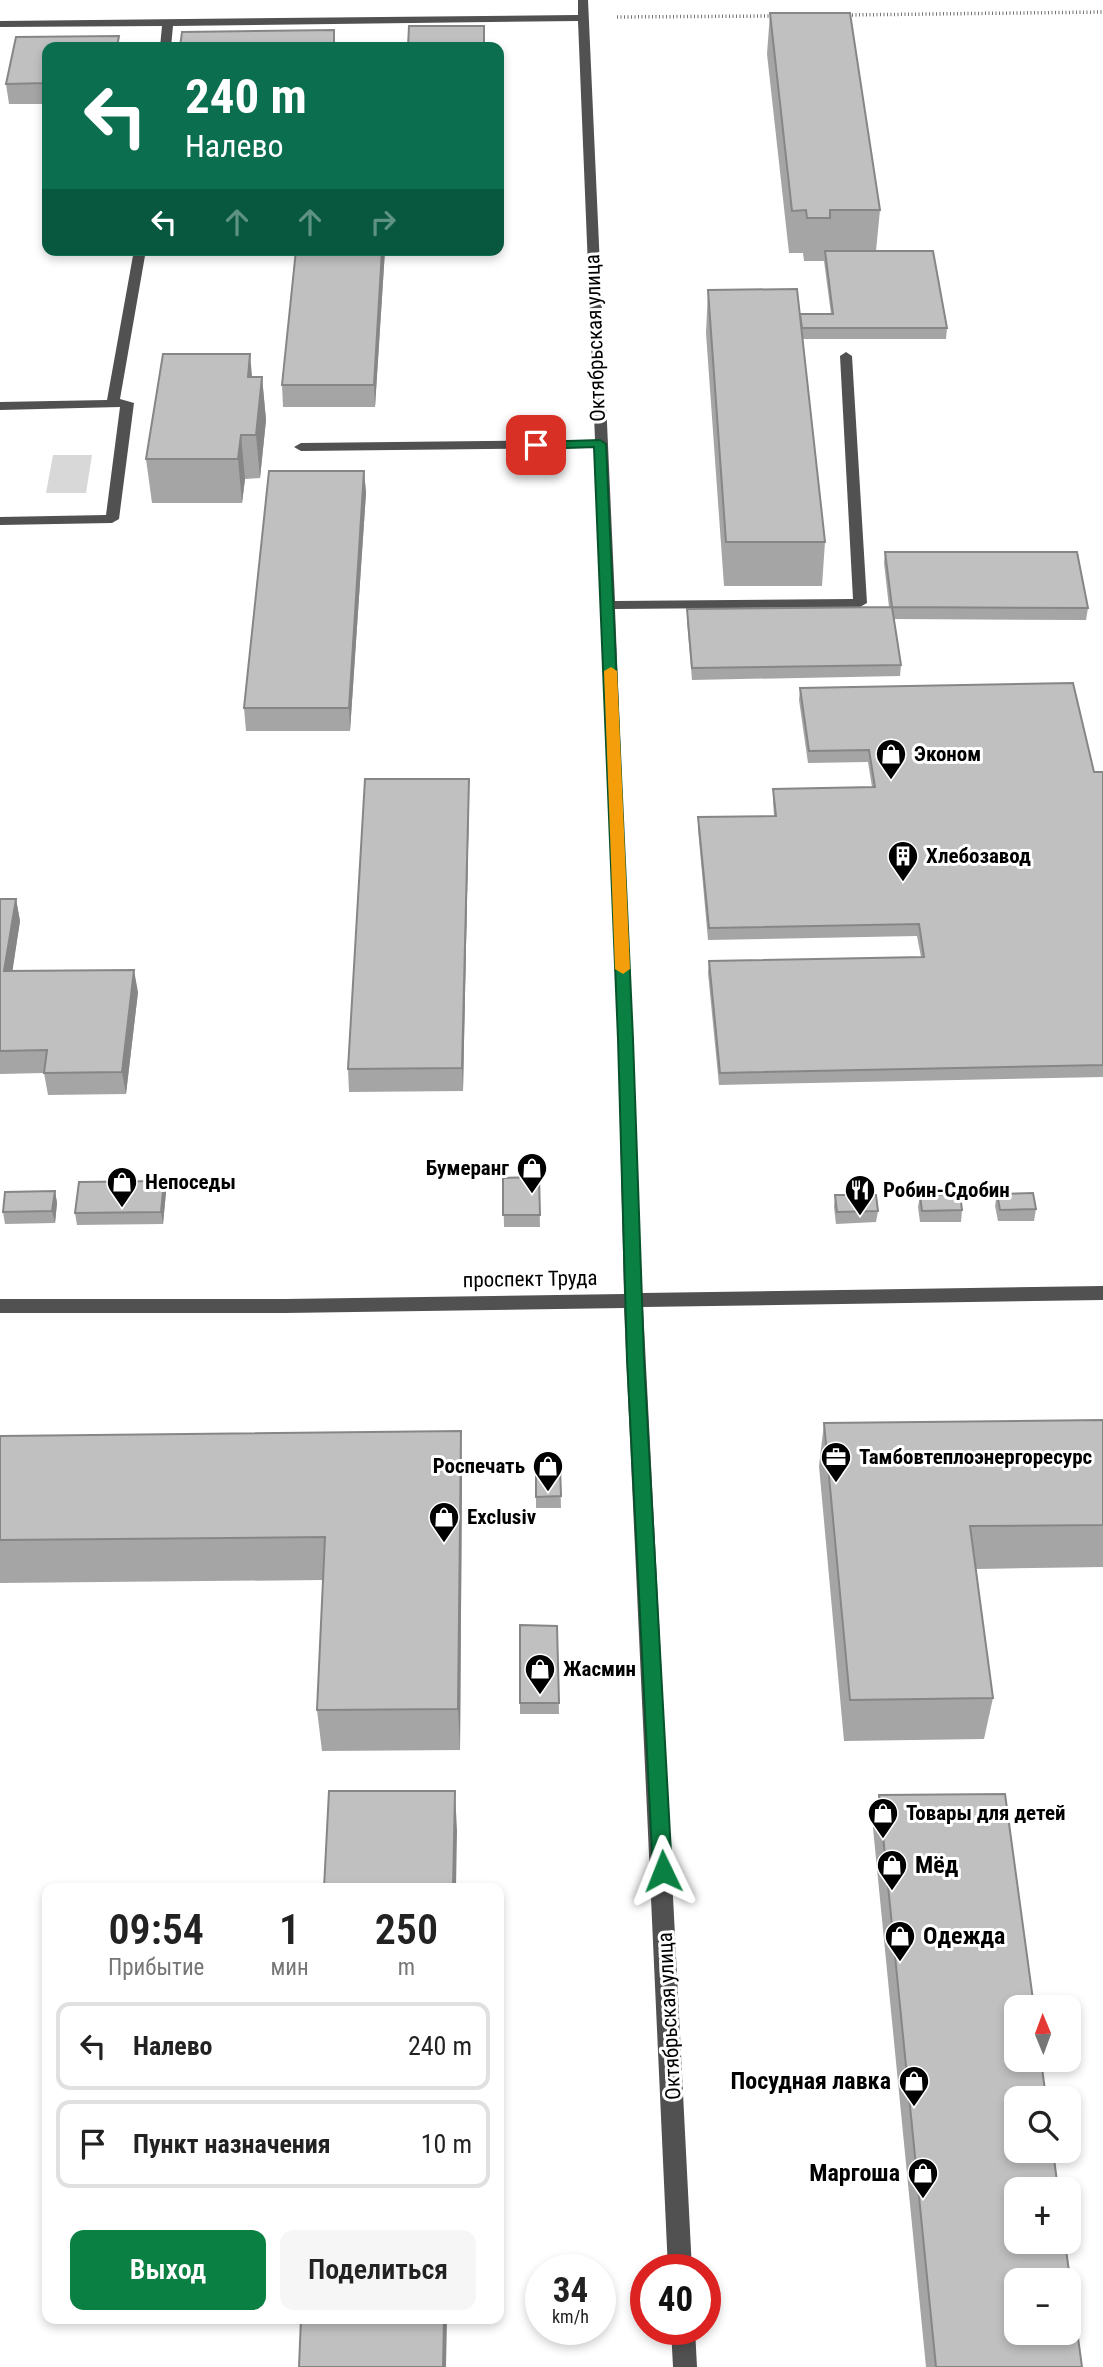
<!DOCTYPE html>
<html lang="ru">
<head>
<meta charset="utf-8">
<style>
  :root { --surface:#fff; --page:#f6f6f6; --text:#222; --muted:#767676; --line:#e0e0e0; --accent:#0b8043 }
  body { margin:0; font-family:"Roboto Condensed",sans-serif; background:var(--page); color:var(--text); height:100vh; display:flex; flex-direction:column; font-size:26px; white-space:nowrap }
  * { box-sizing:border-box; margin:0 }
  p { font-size:23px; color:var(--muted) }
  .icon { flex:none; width:38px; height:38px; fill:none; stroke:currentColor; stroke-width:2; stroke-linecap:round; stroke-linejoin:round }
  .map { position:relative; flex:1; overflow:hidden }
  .details { position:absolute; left:42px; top:1883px; width:462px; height:441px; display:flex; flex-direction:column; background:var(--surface); border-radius:14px; box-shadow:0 4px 10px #0003 }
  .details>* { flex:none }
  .banner { position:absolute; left:42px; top:42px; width:462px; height:214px; border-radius:14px; box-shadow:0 4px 10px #0003; background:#0b6e4f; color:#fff; overflow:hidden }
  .needle { width:46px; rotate:359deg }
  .fabs { position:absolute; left:1004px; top:1995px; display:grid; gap:14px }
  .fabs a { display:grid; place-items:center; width:77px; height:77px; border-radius:14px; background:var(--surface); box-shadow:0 4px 10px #0003; font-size:35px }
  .speed { position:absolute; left:525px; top:2254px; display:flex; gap:14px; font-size:35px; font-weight:700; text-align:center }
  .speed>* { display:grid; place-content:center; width:91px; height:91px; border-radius:50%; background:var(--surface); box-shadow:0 4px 10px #0003; line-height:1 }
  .speed small { font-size:18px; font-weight:400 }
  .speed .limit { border:10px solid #d22; background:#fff; color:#111 }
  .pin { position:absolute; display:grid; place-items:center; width:60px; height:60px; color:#fff; margin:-30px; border-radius:14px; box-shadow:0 4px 10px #0006 }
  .me { position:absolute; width:77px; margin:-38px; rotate:358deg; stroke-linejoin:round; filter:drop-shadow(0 0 5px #0008) }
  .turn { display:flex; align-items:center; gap:24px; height:147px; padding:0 28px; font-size:32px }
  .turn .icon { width:91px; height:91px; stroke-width:2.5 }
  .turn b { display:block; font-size:49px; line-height:60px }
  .lanes { display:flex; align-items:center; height:66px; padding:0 28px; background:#0003; justify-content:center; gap:35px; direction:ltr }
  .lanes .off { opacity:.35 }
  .eta { display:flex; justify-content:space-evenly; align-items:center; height:119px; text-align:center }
  .eta b { font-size:42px; font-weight:600; line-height:49px }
  .action { display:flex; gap:14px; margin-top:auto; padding:14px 28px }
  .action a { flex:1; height:80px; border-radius:14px; background:var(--accent); color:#fff; font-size:28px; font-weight:600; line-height:80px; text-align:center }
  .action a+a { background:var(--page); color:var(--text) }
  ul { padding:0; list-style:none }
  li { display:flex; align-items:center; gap:21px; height:88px; margin:0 14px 10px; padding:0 14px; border:4px solid var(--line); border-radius:14px }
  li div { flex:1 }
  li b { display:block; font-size:26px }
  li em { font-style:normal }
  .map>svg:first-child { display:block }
  .green { fill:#d8d8d8 }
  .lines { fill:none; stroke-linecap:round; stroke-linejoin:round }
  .path { stroke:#737373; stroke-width:3.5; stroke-dasharray:1 2.5; stroke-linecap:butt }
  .minor { fill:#515151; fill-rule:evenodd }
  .wall { fill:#a5a5a5 }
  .shaded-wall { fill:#868686 }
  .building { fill:#c0c0c0; stroke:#868686; stroke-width:2; fill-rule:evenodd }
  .route { fill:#0b8043; stroke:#07532c; stroke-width:2 }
  .slow { fill:#f59e0b }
  .labels { text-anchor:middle; stroke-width:6; stroke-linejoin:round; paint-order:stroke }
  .street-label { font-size:21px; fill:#000; stroke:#fff }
  .poi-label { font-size:21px; font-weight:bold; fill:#000; stroke:#fff; text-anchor:start }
  .near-poi-label { font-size:24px; font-weight:bold; fill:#000; stroke:#fff; text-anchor:start }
</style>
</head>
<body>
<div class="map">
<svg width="1103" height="2367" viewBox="0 0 1103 2367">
  <rect width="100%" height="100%" fill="#fff"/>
  <!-- green -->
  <path class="green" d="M53 455H92L86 493H46Z"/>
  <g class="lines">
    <!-- path -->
    <path class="path" d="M845 15 1103 12
      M617 17 773 16"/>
    <!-- minor -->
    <path class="minor" d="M578 0H588L615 601 853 599 840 356 846 352 852 356 867 603 860 607 615 609 642 1293 1103 1286V1300L643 1307 692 2270H668L624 1308 285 1313H0V1299H285L624 1294 618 1039 595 448 301 451 294 447 301 443 595 440 578 21 173 26 171 47H160L162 26 0 27V21L578 15Z
      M134 250H146L120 399 134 403 119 519 112 523 0 525V517L106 515 120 407 0 410V402L107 400Z
      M671 2329H695L697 2367H673Z"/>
  </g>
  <!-- wall -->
  <path class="wall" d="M770 13 880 210 876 251 947 328 946 339H803L825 542 822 586H724L706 333 708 290 800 314H831L824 261H804L803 253H789L767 54Z
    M47 47V104H9L6 84Z
    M385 250 375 407H283L282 385Z
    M252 377H262L266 420 260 478 245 479 242 503H152L146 459Z
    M364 471 366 493 350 731H246L244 708Z
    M885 552 1088 608 1086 620 894 619 901 665 900 676 692 680 687 621V609L889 607 884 563Z
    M800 688 1094 772H1103V1077L719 1085 708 973 709 961 921 957 917 936 708 940 698 829V817L774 816 773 801V789L872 787 868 762 808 763 799 700Z
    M469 801 463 1091 349 1092 348 1069Z
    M0 899H16L20 921 12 971 138 992 126 1094 48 1095 44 1073 0 1074Z
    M539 1177 540 1227H504L503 1178Z
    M55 1191 57 1203 55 1223 5 1224 3 1212Z
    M166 1192 163 1224 77 1225 75 1213Z
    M997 1194 1036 1209 1034 1221H998L995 1206Z
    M835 1195 878 1211 876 1222 836 1224 834 1207Z
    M920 1195 962 1210 961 1222H920L918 1207Z
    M1103 1420V1567L976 1569 993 1698 984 1739 844 1741 819 1466 824 1423Z
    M0 1436 462 1474 460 1750 322 1751 317 1710 323 1580 0 1583Z
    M536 1467H560L561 1508H536Z
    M520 1625 557 1626 559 1714H520Z
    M879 1795 1082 2367H926L873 1828Z"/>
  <!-- shaded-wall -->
  <path class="shaded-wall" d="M382 250H385L375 407 374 385Z
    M250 354 254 398 248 377Z
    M262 377 266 420 260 478 256 435Z
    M241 435 245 479 242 503 238 459Z
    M364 471 366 493 350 731 349 708Z
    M469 779V801L463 1091 462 1068Z
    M16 899 20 921 9 994 4 971Z
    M134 970 138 992 126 1094 122 1072Z
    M164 1181 166 1192 163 1224 161 1212Z
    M55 1191 57 1203 55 1223 52 1211Z
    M461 1431 462 1474 460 1750 458 1709Z
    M455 1791 457 1831 456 1888H453Z
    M444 2319H447L446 2367H443Z"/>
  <!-- building -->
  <path class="building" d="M770 13H850L880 210H830V218H807L806 210 792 211Z
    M409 26H484V47H408Z
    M334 30V47H180L182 32Z
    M119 36 117 47H47V83L6 84 16 37Z
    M296 250H382L374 385H282Z
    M825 251H933L947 328H802L800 314H833Z
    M797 289 825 542H726L708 290Z
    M163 354H250L248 377H262L256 435H241L238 459H146Z
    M269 471H364L349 708H244Z
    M885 552H1077L1088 608 892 607Z
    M892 607 901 665 692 668 687 609Z
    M1073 683 1094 772H1103V1065L720 1073 709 961 924 957 919 924 709 928 698 817 776 816 773 789 875 787 869 750 809 751 800 688Z
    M365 779H469L462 1068 348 1069Z
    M0 899H16L4 971 134 970 122 1072 44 1073 47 1050 0 1051Z
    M539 1177 540 1215H503V1178Z
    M164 1181 161 1212 75 1213 79 1182Z
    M55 1191 52 1211 3 1212 5 1192Z
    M1033 1193 1036 1209 1000 1210 997 1194Z
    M960 1194 962 1210 922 1211 920 1195Z
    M835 1195H876L878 1211 837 1212Z
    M1103 1420V1525L970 1526 993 1698 850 1700 824 1423Z
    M461 1431 458 1709 317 1710 325 1537 0 1540V1436Z
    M536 1467H560L561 1496 536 1497Z
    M520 1625 557 1626 559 1703H520Z
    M329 1791H455L453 1888H324Z
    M1005 1794 1034 2007H1017V2060H1041L1046 2098H1017V2151H1053L1058 2189H1017V2242H1065L1082 2367H936L879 1795ZM1017 2280H1069V2333H1017Z
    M301 2319H444L443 2367H299Z"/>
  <!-- route -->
  <path class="route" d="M600 440 606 444 633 1039 644 1359 672 1871 670 1877 663 1880 656 1877 653 1871 627 1359 618 1039 594 447 536 449 530 445 536 442Z"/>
  <!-- slow -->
  <path class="slow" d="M611 667 617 671 630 969 623 974 615 969 604 671Z"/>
  <!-- icons -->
  <defs>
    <g id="shop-pin" transform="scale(1.575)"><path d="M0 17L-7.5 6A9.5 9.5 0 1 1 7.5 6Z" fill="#000" stroke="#fff"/><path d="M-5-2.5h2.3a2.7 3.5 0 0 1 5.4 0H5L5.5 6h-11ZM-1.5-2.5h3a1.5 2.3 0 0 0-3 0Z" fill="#fff"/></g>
    <g id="building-pin" transform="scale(1.575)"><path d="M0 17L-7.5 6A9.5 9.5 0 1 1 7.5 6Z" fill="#000" stroke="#fff"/><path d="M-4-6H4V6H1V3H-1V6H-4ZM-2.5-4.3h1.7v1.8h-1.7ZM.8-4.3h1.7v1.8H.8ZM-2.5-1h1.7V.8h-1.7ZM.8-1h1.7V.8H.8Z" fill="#fff"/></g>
    <g id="restaurant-pin" transform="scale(1.575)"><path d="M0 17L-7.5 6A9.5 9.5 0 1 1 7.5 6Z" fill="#000" stroke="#fff"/><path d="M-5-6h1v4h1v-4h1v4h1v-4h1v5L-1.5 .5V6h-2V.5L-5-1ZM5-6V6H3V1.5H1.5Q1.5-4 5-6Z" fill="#fff"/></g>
    <g id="office-pin" transform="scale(1.575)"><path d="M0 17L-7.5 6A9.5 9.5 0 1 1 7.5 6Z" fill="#000" stroke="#fff"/><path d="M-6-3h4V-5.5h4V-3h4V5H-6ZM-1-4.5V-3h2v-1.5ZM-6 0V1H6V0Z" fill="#fff"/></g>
  </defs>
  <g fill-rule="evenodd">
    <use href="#shop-pin" x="891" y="754"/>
    <use href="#building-pin" x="903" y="856"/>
    <use href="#shop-pin" x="532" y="1168"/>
    <use href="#shop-pin" x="122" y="1182"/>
    <use href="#restaurant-pin" x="860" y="1190"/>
    <use href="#office-pin" x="836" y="1457"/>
    <use href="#shop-pin" x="548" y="1466"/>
    <use href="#shop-pin" x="444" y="1517"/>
    <use href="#shop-pin" x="540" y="1669"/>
    <use href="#shop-pin" x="883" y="1813"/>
    <use href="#shop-pin" x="892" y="1865"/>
    <use href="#shop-pin" x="900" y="1936"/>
    <use href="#shop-pin" x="914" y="2081"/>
    <use href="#shop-pin" x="923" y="2173"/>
  </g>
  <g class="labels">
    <!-- street labels -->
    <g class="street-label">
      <text transform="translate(595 338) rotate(-92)" y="7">Октябрьская улица</text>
      <text transform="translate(530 1279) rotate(-1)" y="7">проспект Труда</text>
      <text transform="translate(669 2016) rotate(-93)" y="7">Октябрьская улица</text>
    </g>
    <!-- poi labels -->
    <g class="poi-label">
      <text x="914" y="761">Эконом</text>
      <text x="926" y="863">Хлебозавод</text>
      <text x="509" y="1175" text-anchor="end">Бумеранг</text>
      <text x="145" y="1189">Непоседы</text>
      <text x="883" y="1197">Робин-Сдобин</text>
      <text x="859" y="1464">Тамбовтеплоэнергоресурс</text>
      <text x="525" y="1473" text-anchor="end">Роспечать</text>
      <text x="467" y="1524">Exclusiv</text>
      <text x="563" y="1676">Жасмин</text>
      <text x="906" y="1820">Товары для детей</text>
    </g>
    <!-- near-poi labels -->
    <g class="near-poi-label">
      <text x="915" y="1873">Мёд</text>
      <text x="923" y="1944">Одежда</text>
      <text x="891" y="2089" text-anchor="end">Посудная лавка</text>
      <text x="900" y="2181" text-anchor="end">Маргоша</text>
    </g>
  </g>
</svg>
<div class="fabs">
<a><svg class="needle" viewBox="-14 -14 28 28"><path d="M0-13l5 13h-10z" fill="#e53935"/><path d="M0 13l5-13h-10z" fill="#767676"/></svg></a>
<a><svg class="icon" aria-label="search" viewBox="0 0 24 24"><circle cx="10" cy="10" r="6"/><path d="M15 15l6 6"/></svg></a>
<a>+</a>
<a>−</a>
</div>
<div class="speed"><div>34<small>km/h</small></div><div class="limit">40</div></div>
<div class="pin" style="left:536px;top:445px;background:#d93025"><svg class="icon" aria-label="arrive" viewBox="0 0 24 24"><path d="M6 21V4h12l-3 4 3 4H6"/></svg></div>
<svg class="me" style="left:663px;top:1871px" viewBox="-20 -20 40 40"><path d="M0-17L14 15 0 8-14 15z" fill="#0b8043" stroke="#fff" stroke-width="4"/></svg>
<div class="banner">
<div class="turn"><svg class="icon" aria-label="left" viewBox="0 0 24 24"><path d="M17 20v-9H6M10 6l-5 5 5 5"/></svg><div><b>240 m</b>Налево</div></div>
<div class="lanes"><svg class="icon" aria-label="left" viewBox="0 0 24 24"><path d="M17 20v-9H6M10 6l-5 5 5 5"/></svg><svg class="icon off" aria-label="ahead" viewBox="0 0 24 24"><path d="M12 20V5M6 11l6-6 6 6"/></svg><svg class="icon off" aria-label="ahead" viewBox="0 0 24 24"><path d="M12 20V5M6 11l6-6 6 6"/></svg><svg class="icon off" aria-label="right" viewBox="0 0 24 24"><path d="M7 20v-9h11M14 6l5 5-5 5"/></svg></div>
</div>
<section class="details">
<div class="eta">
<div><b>09:54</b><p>Прибытие</p></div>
<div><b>1</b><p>мин</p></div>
<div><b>250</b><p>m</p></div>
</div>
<ul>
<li><svg class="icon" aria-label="left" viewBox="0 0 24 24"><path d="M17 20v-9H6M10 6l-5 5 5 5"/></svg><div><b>Налево</b></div><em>240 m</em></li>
<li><svg class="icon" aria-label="arrive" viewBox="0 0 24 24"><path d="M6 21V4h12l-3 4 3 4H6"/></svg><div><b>Пункт назначения</b></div><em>10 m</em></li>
</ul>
<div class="action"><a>Выход</a><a>Поделиться</a></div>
</section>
</div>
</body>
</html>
